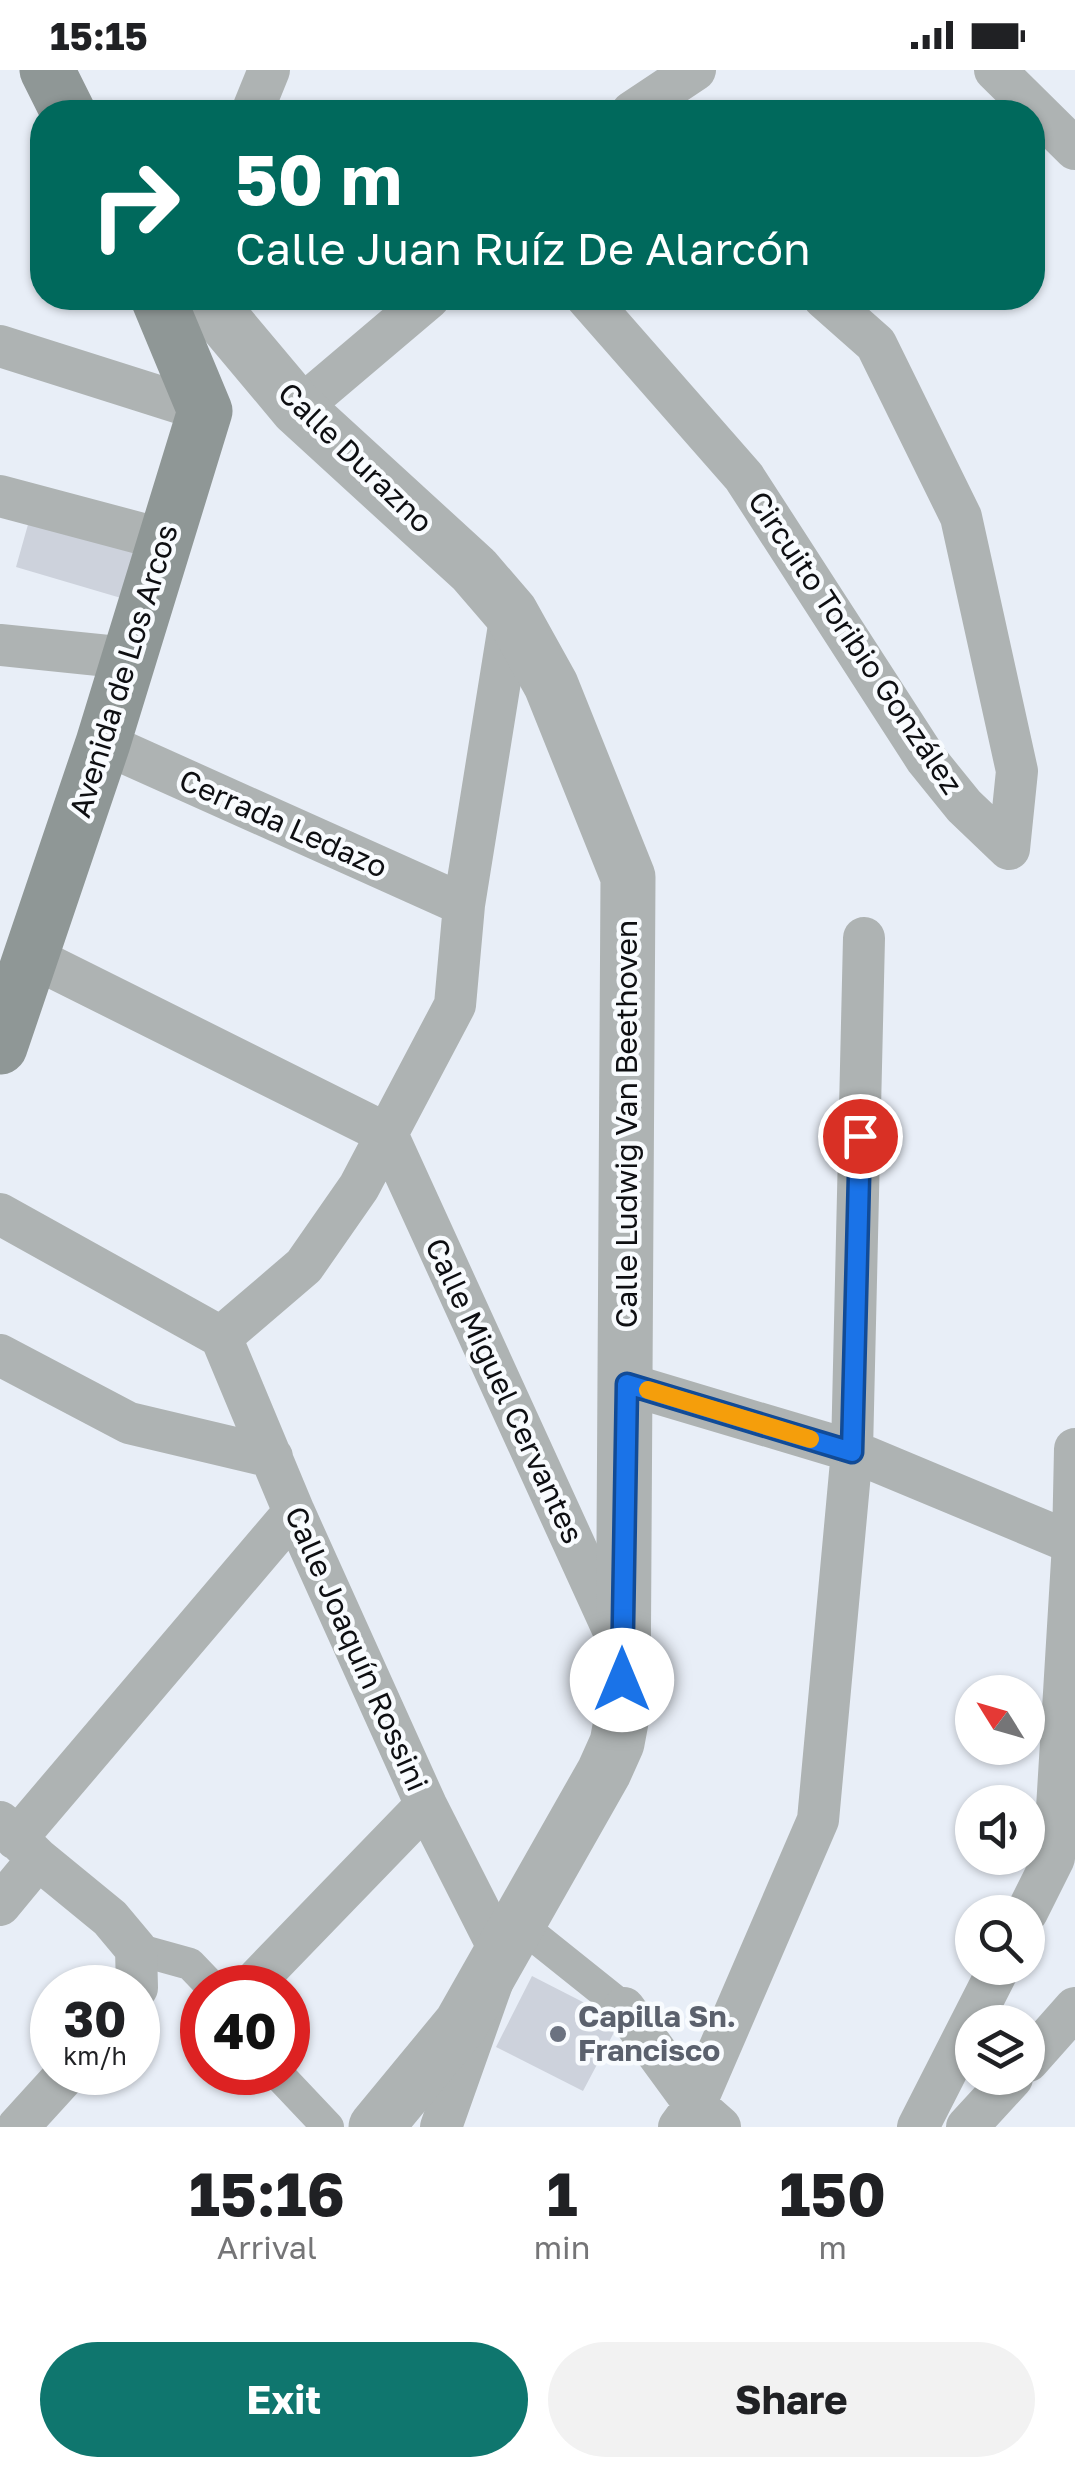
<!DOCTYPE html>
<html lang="en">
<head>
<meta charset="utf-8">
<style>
  :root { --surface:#fff; --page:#f2f2f2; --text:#202124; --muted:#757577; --accent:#0f766e }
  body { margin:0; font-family:"Golos Text",sans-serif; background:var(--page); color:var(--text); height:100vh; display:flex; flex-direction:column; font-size:38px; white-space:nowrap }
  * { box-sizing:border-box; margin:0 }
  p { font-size:32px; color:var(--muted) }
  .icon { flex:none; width:55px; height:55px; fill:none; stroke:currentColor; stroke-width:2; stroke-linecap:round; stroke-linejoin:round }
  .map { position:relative; height:2057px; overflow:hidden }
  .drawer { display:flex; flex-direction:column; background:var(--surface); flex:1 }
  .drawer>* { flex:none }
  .top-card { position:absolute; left:30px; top:30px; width:1015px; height:210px; border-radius:40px; box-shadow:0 2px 8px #0004; background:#00695c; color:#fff; overflow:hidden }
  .needle { width:65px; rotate:307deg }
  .fabs { position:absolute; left:955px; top:1605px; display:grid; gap:20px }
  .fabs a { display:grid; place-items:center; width:90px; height:90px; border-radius:50%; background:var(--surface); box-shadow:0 2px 8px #0004; font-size:50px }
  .speed { position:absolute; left:30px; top:1895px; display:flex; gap:20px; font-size:50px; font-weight:700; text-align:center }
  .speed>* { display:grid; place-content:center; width:130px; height:130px; border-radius:50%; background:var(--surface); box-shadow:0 2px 8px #0004; line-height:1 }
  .speed small { font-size:25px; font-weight:400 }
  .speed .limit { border:15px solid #d22; background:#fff; color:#111 }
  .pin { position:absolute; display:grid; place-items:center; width:85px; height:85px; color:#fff; margin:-42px; border:5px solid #fff; border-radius:50%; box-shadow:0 2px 10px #0007 }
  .me { position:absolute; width:110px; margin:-55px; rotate:0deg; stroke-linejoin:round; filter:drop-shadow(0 0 8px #0008) }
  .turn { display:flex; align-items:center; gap:35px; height:210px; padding:0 40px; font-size:45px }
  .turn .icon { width:130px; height:130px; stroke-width:2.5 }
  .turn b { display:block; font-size:70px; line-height:85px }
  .eta { display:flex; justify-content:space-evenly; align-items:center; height:170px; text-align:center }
  .eta b { font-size:60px; font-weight:700; line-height:70px }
  .button { display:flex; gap:20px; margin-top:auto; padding:20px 40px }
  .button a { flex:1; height:115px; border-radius:60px; background:var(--accent); color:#fff; font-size:40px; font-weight:700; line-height:115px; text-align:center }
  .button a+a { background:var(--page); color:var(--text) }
  .status { display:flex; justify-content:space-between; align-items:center; height:70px; padding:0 50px; background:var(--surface); direction:ltr }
  .status svg { height:28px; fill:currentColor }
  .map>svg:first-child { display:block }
  .building { fill:#cdd2dc }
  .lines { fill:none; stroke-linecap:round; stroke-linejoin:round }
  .pedestrian { stroke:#aeb3b3; stroke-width:32 }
  .minor { stroke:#aeb3b3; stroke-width:42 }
  .tertiary { stroke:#aeb3b3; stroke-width:55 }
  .secondary { stroke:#8f9796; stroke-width:55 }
  .route-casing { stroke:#114b97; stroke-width:25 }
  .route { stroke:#1a73e8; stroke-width:18 }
  .slow { stroke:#f59e0b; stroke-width:18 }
  .worship-dot { fill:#6b7280; stroke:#f8fbfe; stroke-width:4 }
  .labels { text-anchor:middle; stroke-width:9; stroke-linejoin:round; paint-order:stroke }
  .street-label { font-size:30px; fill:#0e0f12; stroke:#f8fbfe }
  .worship-label { font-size:30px; font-weight:bold; fill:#5b616d; stroke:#f8fbfe; text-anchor:start }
</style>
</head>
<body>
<div class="status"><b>15:15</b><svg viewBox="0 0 49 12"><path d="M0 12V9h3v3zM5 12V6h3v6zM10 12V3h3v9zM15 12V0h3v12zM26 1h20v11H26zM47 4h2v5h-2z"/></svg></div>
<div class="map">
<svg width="1075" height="2057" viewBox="0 0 1075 2057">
  <rect width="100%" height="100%" fill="#e8eef7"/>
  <!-- building -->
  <path class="building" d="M29 451 134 482 121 528 16 497Z
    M532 1906 620 1951 583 2021 496 1977Z"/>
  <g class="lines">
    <!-- pedestrian -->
    <path class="pedestrian" d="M519 1854 624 1938
      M136 1879 190 1894 213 1918
      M276 2002 328 2057"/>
    <!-- minor -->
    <path class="minor" d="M995 0 1075 79
      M252 42 269 0
      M632 42 695 0
      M587 228 744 407 926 689 964 736 1009 779
      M824 228 876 274 961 447 1017 701 1009 779
      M0 276 205 341
      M298 339 429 228
      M0 426 165 470
      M0 575 128 588
      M103 673 464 835
      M32 887 387 1064 621 1577
      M0 1144 221 1267
      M221 1267 294 1442 426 1735 502 1885 441 2057
      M221 1267 304 1196 359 1117 455 935 464 835 511 543
      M0 1285 129 1353 272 1387
      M627 1314 852 1381 1075 1474
      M0 1752 38 1789 110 1848 136 1879 137 1918
      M16 1769 294 1442
      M0 1835 38 1789
      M1027 1842 1054 1788 1073 1474 1075 1379
      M249 1918 426 1735
      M624 1938 695 2035 720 2057
      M1028 1991 1075 1938
      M18 2057 68 2002
      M679 2057 695 2035 818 1750 852 1381 864 868
      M918 2057 999 1898
      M967 2057 1012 2008"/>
    <!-- tertiary -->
    <path class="tertiary" d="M205 228 298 339 474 500 511 543 551 615 628 807 623 1641 617 1673 604 1702 461 1954 376 2057"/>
    <!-- secondary -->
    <path class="secondary" d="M47 0 68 42
      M0 977 103 673 205 341 158 228"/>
  </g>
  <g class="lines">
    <!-- route casing -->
    <g class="route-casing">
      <path id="route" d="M622 1610 627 1314 852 1382 860 1066"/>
    </g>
    <!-- route -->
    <use href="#route" class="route"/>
    <!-- slow -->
    <path class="slow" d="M648 1320 810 1369"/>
  </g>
  <!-- markers -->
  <circle class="worship-dot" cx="558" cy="1964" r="10"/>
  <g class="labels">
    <!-- street labels -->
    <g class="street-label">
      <text transform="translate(355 388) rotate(44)" y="10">Calle Durazno</text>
      <text transform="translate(855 573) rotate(56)" y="10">Circuito Toribio González</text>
      <text transform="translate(124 601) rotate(-73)" y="10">Avenida de Los Arcos</text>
      <text transform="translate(283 754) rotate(24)" y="10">Cerrada Ledazo</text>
      <text transform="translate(627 1054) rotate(-90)" y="10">Calle Ludwig Van Beethoven</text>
      <text transform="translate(504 1321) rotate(65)" y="10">Calle Miguel Cervantes</text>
      <text transform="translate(356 1579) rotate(66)" y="10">Calle Joaquín Rossini</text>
    </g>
    <!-- worship labels -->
    <g class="worship-label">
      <text x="578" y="1957">Capilla Sn.<tspan x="578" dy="34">Francisco</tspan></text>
    </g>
  </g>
</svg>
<div class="fabs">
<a><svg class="needle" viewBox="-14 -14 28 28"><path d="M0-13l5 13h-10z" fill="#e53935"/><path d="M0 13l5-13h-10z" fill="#757577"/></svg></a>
<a><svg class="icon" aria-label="sound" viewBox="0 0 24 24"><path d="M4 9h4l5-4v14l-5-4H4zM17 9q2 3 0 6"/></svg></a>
<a><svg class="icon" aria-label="search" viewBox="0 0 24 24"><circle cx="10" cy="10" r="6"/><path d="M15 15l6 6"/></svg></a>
<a><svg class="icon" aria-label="layers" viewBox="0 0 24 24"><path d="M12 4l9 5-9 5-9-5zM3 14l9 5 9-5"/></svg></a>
</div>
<div class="speed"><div>30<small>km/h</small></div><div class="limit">40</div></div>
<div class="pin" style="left:860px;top:1066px;background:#d93025"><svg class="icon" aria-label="arrive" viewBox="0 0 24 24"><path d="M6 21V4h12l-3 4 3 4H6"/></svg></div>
<svg class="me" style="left:622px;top:1610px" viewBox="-20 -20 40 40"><circle r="19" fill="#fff"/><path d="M0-13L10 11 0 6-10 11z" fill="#1a73e8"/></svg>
<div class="top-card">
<div class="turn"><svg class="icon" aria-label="right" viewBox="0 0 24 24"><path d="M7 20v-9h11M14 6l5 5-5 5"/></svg><div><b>50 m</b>Calle Juan Ruíz De Alarcón</div></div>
</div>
</div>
<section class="drawer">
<div class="eta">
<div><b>15:16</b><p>Arrival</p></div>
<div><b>1</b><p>min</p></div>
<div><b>150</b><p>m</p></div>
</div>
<div class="button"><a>Exit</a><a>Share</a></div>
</section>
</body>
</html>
